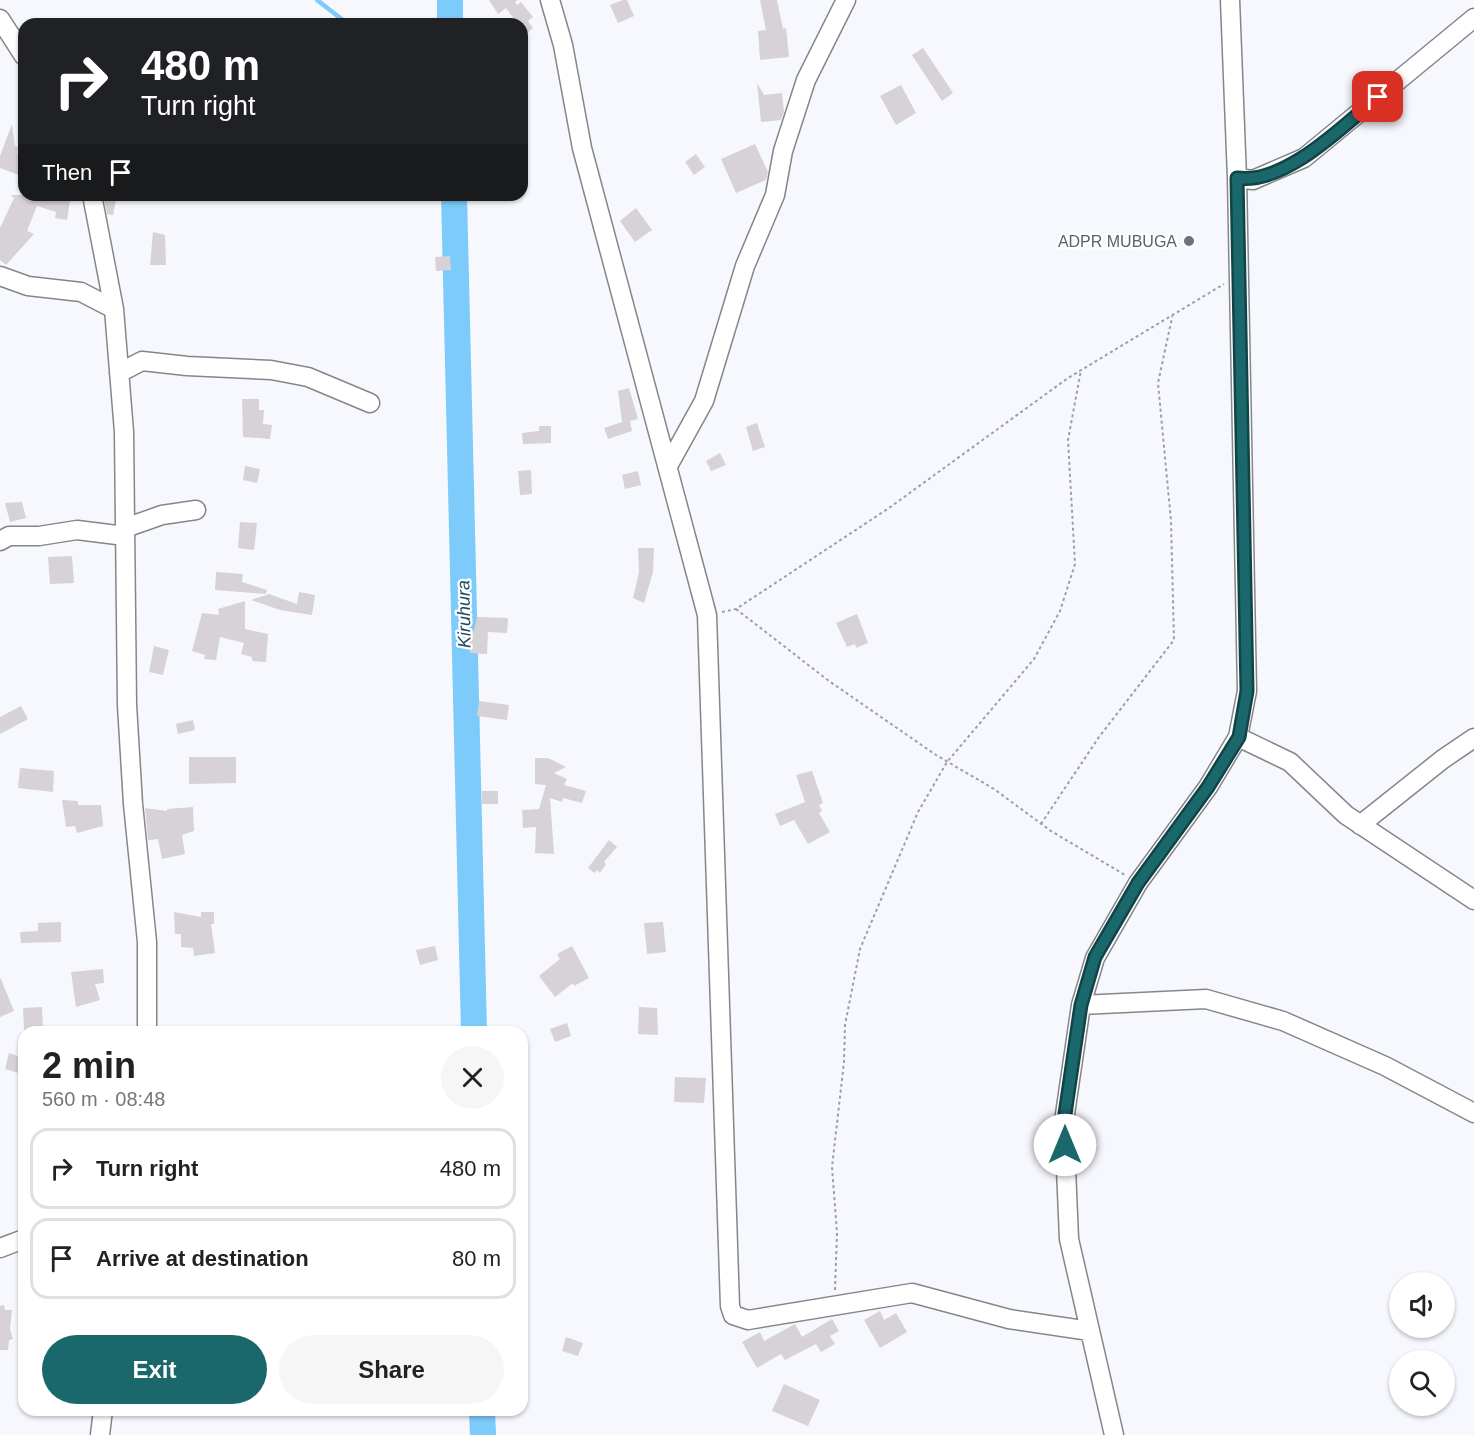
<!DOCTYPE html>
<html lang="en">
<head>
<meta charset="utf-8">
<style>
  :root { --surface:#fff; --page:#f6f6f6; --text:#222; --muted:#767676; --line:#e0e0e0; --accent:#1a686b }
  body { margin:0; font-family:Helvetica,sans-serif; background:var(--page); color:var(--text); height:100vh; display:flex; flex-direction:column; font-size:22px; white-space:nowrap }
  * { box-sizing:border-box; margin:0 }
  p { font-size:20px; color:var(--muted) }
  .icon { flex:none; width:33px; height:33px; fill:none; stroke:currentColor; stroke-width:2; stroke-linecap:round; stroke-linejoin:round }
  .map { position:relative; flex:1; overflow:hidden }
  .drawer { position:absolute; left:18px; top:1026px; width:510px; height:390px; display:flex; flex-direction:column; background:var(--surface); border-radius:18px; box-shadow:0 2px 4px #0004 }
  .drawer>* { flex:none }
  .guide { position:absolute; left:18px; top:18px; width:510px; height:183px; border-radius:18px; box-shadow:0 2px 4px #0004; background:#202124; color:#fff; overflow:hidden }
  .fabs { position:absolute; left:1389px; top:1272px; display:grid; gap:12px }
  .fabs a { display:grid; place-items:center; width:66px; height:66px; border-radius:50%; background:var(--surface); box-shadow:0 2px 4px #0004; font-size:30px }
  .pin { position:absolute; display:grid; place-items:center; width:51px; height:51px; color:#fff; margin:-26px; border-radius:12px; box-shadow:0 3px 9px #0006 }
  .me { position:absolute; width:66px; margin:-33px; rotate:0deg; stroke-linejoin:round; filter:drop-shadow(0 0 4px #0008) }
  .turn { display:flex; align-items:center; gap:21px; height:126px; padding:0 24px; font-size:27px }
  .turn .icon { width:78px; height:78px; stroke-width:2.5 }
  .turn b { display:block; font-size:42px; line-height:51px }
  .then { display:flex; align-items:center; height:57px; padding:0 24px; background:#0003; gap:12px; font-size:22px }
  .round { display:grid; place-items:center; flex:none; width:63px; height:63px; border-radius:32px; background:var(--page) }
  .summary { display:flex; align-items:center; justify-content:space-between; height:102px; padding:0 24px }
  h1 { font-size:36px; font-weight:700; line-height:45px }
  .action { display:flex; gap:12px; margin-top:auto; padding:12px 24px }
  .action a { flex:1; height:69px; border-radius:36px; background:var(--accent); color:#fff; font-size:24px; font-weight:700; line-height:69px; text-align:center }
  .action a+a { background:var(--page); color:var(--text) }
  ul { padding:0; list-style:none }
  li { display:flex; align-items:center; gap:18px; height:81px; margin:0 12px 9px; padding:0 12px; border:3px solid var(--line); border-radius:18px }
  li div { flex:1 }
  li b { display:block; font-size:22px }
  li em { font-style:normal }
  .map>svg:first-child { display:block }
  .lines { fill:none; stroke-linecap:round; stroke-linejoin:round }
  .stream { stroke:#7ccbfb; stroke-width:4.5 }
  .river { stroke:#7ccbfb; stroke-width:26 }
  .building { fill:#d6d2d6 }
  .minor-casing { stroke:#84868a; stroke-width:21 }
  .path { stroke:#9f9fa3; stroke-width:2; stroke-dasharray:3 3; stroke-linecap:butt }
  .minor { stroke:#fff; stroke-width:18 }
  .route-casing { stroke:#114446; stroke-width:15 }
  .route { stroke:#1a686b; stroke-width:10 }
  .worship-dot { fill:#6b7280; stroke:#fff; stroke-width:2 }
  .labels { text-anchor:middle; stroke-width:4.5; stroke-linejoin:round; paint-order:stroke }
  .worship-label { font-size:16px; fill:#5b616d; stroke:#fff; text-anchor:end }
  .water-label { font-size:18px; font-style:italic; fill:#1e4a63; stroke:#fff }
</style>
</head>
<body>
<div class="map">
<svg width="1474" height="1435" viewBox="0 0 1474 1435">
  <rect width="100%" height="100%" fill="#f7f8fd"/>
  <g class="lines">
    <!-- stream -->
    <path class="stream" d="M317 0 348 24"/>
    <!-- river -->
    <path class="river" d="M450 0V24
      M454 195 474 1032
      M482 1410 483 1435"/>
  </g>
  <!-- building -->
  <path class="building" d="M489 0H518L515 2 517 5 521 2 533 17 528 21 533 28 526 34 522 24H518L506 8 498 14Z
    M623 0H627L634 16 618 23 610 5Z
    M760 0H777L783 29 786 28 789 57 760 60 758 31 766 30Z
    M923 48 953 93 942 101 912 55Z
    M757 83 764 95 782 93 784 112 781 120 761 122Z
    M901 85 916 113 896 125 880 96Z
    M12 124 15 146 18 147 17 153 24 155V177L0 168V156Z
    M755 144 768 172 766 180 736 193 721 159Z
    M696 154 705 167 694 175 685 162Z
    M11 195H71L67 220 55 218 56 212 37 206 27 231 34 234 6 265 0 260V228L14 198Z
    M103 195H117L113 215 107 214Z
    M636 208 652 230 635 242 620 221Z
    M153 232 165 235 166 265H150Z
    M450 256 451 270 436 271 435 257Z
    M629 388 638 419 630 421 632 431 608 439 604 428 622 422 618 391Z
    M242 399H259V410H264L263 424 272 425 270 439 243 437Z
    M757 423 765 447 753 451 746 427Z
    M539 426H551V443L523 444 522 433 539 431Z
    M720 453 726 465 711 471 706 461Z
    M245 466 260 469 257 483 243 480Z
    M531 470 532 494 520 495 518 471Z
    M638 471 641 485 625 489 622 475Z
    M22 502 26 518 10 522 5 503Z
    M240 522 257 523 254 550 238 548Z
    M638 548H654L653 572 644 603 633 598 639 572Z
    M72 556 74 583 50 584 48 557Z
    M216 572 243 574 242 582 267 590 266 594 215 590Z
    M299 592 315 595 312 615 280 610 251 600 269 594 297 604Z
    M245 601V629L268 634 266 662 252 661V657L241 654 244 643 220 637 216 660 204 659 205 655 192 651 202 613 219 615 218 609Z
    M857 614 868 643 856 648 855 644 847 647 836 623Z
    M477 617 508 618 507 633 488 632 487 654 470 653 471 645 458 646V633L474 631Z
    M154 646 169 650 163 675 149 672Z
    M479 701 509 705 507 720 477 716Z
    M21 706 28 719 0 734V717Z
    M193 720 195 730 178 734 176 724Z
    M189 757H236V783L189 784Z
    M535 758H548L566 767 554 773 567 779 564 785 586 791 582 803 563 798 562 802 550 798 554 854 535 853 536 827 523 828 522 810 539 809 546 785 535 784Z
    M20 768 54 771 53 792 18 788Z
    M812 771 823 803 819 805 822 811 819 813 830 832 808 844 794 820 780 826 775 814 805 802 796 775Z
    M482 791H498V804H482Z
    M62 800 78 801V805H101L103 826 77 833 75 826 66 827Z
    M193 807 194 831 182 835 185 854 162 859 158 839 148 840 145 808 167 811V809Z
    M609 840 617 847 604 862 606 864 600 873 597 870 594 873 588 868Z
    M174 912 201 917V912H214V924H211L215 953 194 956 193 948 181 947V934H175Z
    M61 922V942L21 943 20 932 38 931V923Z
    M663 922 666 952 647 954 644 923Z
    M435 946 438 960 420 965 416 950Z
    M572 946 589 978 574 986 573 983 555 997 539 976 560 959 557 954Z
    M103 969 104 983 95 984 100 1000 76 1007 71 972Z
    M0 977 14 1011 0 1017Z
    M42 1007 43 1030H24L23 1008Z
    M639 1007 657 1008 658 1035 638 1034Z
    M567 1023 571 1036 555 1042 550 1029Z
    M9 1053 24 1058 22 1074 5 1069Z
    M675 1077 706 1078 704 1103 674 1102Z
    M4 1305 5 1310H12L10 1329 13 1339 9 1340 8 1350H0V1306Z
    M880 1311 884 1320 896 1313 907 1332 880 1348 864 1320Z
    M832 1319 839 1331 830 1336 835 1344 821 1352 816 1344 785 1360 781 1354 757 1368 742 1342 760 1332 764 1341 795 1324 802 1337Z
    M566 1337 583 1343 578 1356 562 1351Z
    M784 1384 820 1400 808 1426 772 1411Z"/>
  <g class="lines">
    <!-- minor casing -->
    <g class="minor-casing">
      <path id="minor" d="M550 0 563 45 582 148 707 615 730 1306 733 1315 748 1320 912 1293 1009 1319 1090 1331
        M0 19 24 56
        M1237 178 1253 180 1304 158 1474 18
        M92 195 114 309 124 432 127 705 133 804 147 942V1032
        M0 276 28 286 81 292 114 309
        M119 373 142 361 187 366 271 370 308 377 370 403
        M668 466 704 401 745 266 775 195 783 151 806 80 846 0
        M125 528 162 515 196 510
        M0 541 9 536H39L77 530 125 536
        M1238 737 1290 762 1346 815 1474 900
        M1360 825 1443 759 1474 738
        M1081 1005 1206 999 1283 1021 1385 1066 1474 1113
        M0 1248 24 1239
        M100 1435 103 1410
        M1114 1435 1069 1239 1064 1121 1081 1005 1095 958 1138 883 1208 787 1238 737 1247 691 1237 178 1230 0"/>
    </g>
    <!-- path -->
    <path class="path" d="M736 609 829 681 936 755 994 789 1051 831 1125 875
      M722 612 736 609 889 508 1068 378 1224 284
      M1041 824 1099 737 1174 640 1171 521 1158 383 1173 313
      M835 1290 837 1233 832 1167 844 1062 845 1025 860 949 918 812 947 762 1034 659 1060 611 1075 564 1068 440 1081 370"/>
    <!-- minor -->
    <use href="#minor" class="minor"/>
  </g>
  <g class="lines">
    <!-- route casing -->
    <g class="route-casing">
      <path id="route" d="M1065 1145 1064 1121 1081 1005 1095 957 1138 883 1208 787 1239 737 1247 691 1237 178C1285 185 1343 126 1378 97"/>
    </g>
    <!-- route -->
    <use href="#route" class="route"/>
  </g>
  <!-- markers -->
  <circle class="worship-dot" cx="1189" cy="241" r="6"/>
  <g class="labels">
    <!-- worship labels -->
    <g class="worship-label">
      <text x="1177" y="247">ADPR MUBUGA</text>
    </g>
    <!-- water labels -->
    <g class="water-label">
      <text transform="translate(464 614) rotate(-91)" y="6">Kiruhura</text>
    </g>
  </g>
</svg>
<div class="fabs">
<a><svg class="icon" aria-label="sound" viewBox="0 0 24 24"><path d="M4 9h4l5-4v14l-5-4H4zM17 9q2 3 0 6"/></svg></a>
<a><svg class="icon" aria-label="search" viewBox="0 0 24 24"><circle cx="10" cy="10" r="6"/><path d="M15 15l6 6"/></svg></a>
</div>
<div class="pin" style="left:1378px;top:97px;background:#d93025"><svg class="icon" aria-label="arrive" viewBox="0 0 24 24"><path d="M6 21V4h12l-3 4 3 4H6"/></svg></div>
<svg class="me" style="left:1065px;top:1145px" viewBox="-20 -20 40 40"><circle r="19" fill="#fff"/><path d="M0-13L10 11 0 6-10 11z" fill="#1a686b"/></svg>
<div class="guide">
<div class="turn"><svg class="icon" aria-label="right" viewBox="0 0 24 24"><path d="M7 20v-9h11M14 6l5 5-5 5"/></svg><div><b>480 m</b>Turn right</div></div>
<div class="then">Then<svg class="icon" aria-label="arrive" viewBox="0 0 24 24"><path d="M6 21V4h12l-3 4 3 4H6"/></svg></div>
</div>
<section class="drawer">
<div class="summary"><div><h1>2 min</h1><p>560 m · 08:48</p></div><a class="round"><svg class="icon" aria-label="close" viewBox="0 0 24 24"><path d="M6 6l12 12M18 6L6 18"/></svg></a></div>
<ul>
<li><svg class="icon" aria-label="right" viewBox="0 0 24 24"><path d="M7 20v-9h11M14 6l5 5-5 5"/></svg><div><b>Turn right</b></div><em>480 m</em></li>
<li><svg class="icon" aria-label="arrive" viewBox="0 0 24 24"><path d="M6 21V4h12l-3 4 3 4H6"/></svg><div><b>Arrive at destination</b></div><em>80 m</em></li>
</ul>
<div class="action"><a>Exit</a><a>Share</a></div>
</section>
</div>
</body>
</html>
